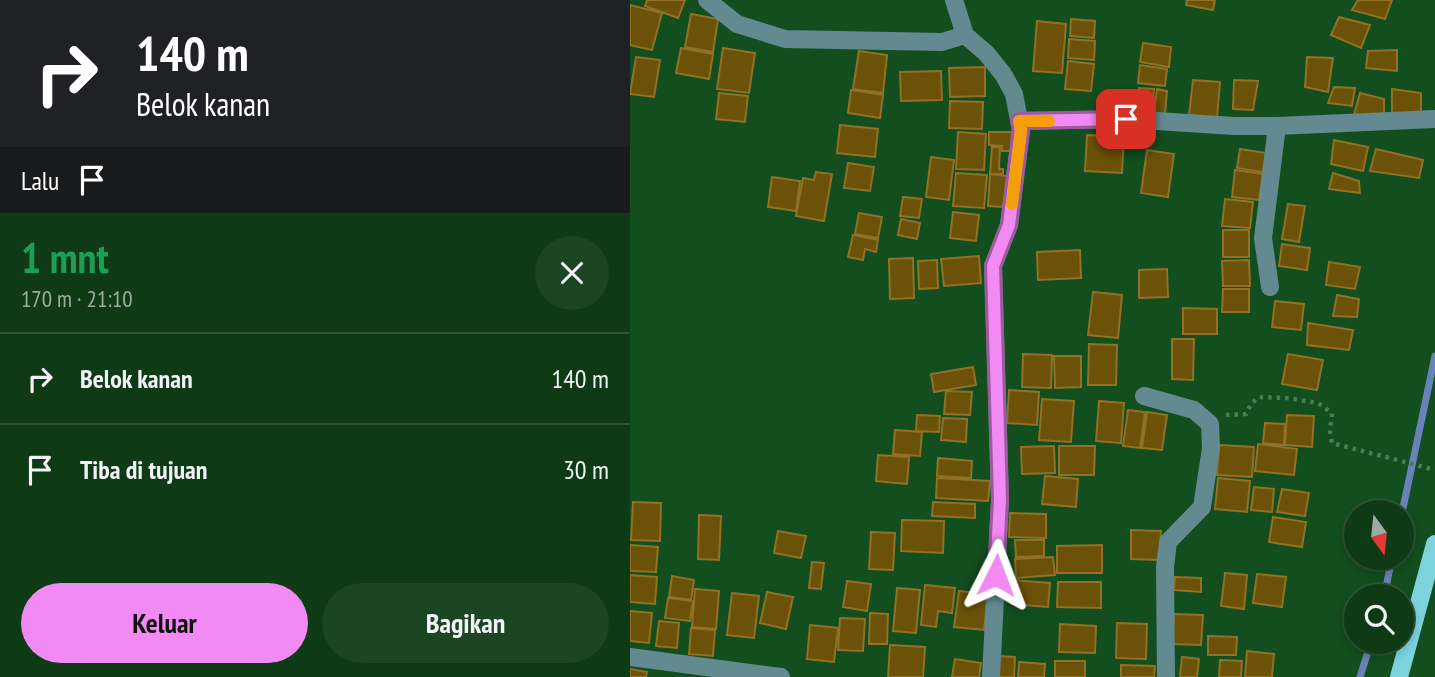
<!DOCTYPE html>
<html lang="id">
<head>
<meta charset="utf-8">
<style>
  :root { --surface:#0e3a16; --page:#1c4523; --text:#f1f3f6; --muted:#9bada1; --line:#2e5435; --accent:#f28af3 }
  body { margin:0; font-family:"PT Sans Narrow",sans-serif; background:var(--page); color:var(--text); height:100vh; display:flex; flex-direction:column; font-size:26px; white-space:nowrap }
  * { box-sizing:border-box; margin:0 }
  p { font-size:23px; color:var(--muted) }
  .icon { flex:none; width:38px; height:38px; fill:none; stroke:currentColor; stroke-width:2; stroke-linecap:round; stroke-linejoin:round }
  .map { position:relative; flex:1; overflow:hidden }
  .sheet { display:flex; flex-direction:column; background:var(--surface); width:630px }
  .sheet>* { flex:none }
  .hud { background:#202124; color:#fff; overflow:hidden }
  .needle { width:46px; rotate:165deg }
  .controls { position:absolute; left:714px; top:500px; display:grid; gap:14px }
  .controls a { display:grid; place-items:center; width:70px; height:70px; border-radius:50%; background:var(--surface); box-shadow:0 4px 10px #0003,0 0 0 2px var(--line); font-size:35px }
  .pin { position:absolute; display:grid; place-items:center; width:60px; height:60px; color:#fff; margin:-30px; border-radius:14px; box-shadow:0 4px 10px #0006 }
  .me { position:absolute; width:77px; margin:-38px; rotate:3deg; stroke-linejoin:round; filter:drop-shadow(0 0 5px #0008) }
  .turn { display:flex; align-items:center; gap:24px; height:147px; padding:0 21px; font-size:32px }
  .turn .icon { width:91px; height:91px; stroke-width:2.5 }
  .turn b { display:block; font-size:49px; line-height:60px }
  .then { display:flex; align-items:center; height:66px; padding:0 21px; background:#0003; gap:14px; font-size:26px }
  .round { display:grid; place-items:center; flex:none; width:74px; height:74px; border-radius:37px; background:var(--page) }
  .headline { display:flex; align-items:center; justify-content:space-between; height:119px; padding:0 21px }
  h1 { font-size:42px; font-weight:700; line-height:52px; color:#1e9e55 }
  .primary-button { display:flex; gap:14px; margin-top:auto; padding:14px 21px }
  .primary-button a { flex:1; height:80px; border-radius:42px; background:var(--accent); color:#111; font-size:28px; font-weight:700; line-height:80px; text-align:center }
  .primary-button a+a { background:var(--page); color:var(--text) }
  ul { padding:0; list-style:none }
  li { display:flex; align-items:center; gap:21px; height:91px; padding:0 21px; border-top:2px solid var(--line) }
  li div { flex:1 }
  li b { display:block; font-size:26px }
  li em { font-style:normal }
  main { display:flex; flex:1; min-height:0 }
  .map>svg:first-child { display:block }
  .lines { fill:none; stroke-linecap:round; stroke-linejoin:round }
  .stream { stroke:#6a82b9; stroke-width:7 }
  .building { fill:#6b5208; stroke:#907125; stroke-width:2 }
  .path { stroke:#4a7d53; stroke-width:4.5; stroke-dasharray:3.5 5; stroke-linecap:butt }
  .minor { stroke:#628a90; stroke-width:18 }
  .major { stroke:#7cd2dd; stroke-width:18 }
  .route-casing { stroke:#9d5a9e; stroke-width:18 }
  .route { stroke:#f28af3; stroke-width:12 }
  .slow { stroke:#f59e0b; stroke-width:12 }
</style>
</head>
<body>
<main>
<section class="sheet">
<div class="hud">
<div class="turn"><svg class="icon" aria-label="right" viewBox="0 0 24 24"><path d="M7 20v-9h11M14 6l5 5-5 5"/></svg><div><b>140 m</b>Belok kanan</div></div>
<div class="then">Lalu<svg class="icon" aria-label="arrive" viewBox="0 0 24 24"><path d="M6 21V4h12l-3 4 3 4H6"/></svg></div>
</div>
<div class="headline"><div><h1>1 mnt</h1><p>170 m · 21:10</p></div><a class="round"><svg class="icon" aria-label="close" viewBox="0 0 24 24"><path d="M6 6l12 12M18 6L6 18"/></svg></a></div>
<ul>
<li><svg class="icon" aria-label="right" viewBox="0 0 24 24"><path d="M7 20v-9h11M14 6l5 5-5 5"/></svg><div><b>Belok kanan</b></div><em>140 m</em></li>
<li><svg class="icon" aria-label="arrive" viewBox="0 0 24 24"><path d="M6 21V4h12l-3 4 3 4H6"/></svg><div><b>Tiba di tujuan</b></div><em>30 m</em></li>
</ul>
<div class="primary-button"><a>Keluar</a><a>Bagikan</a></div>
</section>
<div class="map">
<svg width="805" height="677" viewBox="0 0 805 677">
  <rect width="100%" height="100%" fill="#124e1e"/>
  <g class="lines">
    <!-- stream -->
    <path class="stream" d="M772 513 805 356
      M754 597 762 558
      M730 677 741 642"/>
  </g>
  <!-- building -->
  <path class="building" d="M17 0H55L48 18 15 6Z
    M557 0H585L583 10 556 5Z
    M728 0H762L755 19 722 10Z
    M0 5 32 13 22 50 0 45Z
    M61 14 88 19 83 52 55 47Z
    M709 17 740 25 731 48 701 35Z
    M441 19 465 21 464 38 440 36Z
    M407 21 436 24 432 73 403 71Z
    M439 39 465 41 464 60 438 58Z
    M513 43 541 47 539 67 510 62Z
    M51 48 83 54 79 79 46 73Z
    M93 48 125 53 119 93 87 89Z
    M767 50V71L736 68 738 51Z
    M229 51 257 55 253 93 223 89Z
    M6 57 30 60 24 97 0 94Z
    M677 57 703 58 698 92 675 87Z
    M438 61 464 64 461 91 435 89Z
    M510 65 537 69 535 86 508 83Z
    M355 67V96L320 97 319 68Z
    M311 71 312 100 271 101 270 72Z
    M563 80 590 82 587 118 559 115Z
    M604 80 628 81 623 110 603 109Z
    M704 87 725 88 722 106 698 103Z
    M509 88 524 89 522 114 507 113Z
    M527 89 537 91 535 115 524 114Z
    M762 89 791 93V116L762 115Z
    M221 90 253 95 250 118 218 113Z
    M89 93 118 96 115 122 86 119Z
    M730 93 754 99V116L722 122Z
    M320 101 353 102 352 129 319 128Z
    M210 125 248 129 245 157 207 153Z
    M328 132 356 134 354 170 326 169Z
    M359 132H382L381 151H372V146L359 145Z
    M457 135 494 137 492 173 455 171Z
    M704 140 738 147 733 171 701 164Z
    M362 147H370L369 169H373V174H360Z
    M610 149 636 153 633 172 607 168Z
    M746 149 793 160 789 178 740 171Z
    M517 150 544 154 538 197 511 193Z
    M301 157 324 160 319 200 296 197Z
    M218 163 244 167 240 191 214 188Z
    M605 170 633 174 629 200 602 197Z
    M186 172 202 174 194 221 166 216 173 178 184 180Z
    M326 173 357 175 354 208 323 206Z
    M703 173 729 181 730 193 699 189Z
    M360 174 377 176 375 207 358 206Z
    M142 177 170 181 166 211 138 207Z
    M273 197 292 199 289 218 270 216Z
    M595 199 623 202 620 228 592 226Z
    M658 204 675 206 669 242 652 239Z
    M323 212 349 215 346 241 320 238Z
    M229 213 252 217 248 238 225 234Z
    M271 219 290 223 287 239 268 235Z
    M593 230H619V257H593Z
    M223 235 248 240 246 252 235 249 233 260 218 257Z
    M652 244 680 248 677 270 649 266Z
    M450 250 451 278 408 280 407 252Z
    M349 256 351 283 314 286 311 259Z
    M283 258 284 298 260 299 259 259Z
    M307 260 308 288 289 289 288 261Z
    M619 260 620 286H593L592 261Z
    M699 262 730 267 725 289 696 285Z
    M537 269 538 297 509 298V270Z
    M593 289H619V312H592Z
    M463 292 492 295 488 338 458 335Z
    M707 295 729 299 727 317 703 316Z
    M645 301 674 304 671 330 642 327Z
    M553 308 587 309V334H553Z
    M678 323 723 330 719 350 677 345Z
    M542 339H564L563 380 542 379Z
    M459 344 487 345 486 385H458Z
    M393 354 422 355 421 388 392 387Z
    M658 354 693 360 687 390 652 384Z
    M424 356H451V387L425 388Z
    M343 367 346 385 304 392 301 374Z
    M379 390 409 392 407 425 377 423Z
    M316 391 342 392 340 415 314 414Z
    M412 399 444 401 441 442 409 440Z
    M469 401 494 403 491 443 466 441Z
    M498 410 515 412 510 448 493 446Z
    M517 412 537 415 532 450 512 448Z
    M287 415 310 416 309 432 286 431Z
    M657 415 684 416 682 447 655 445Z
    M313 418 337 419 336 442 311 440Z
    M635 423 655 424 654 445 633 443Z
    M265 430 292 432 290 456 263 454Z
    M628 444 667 449 664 475 625 471Z
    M589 445 624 447 622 477 587 475Z
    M424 446 425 473 392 474 391 447Z
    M429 446H465L464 475H429Z
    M248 455 279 457 277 484 246 481Z
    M308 458 342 461 341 478 307 476Z
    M415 476 448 479 446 507 412 504Z
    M307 478 360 481 358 501 306 498Z
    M588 478 620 481 617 512 585 509Z
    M624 487 644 489 642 512 621 510Z
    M652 489 679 493 675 516 647 512Z
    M3 502 31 503 30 541 1 540Z
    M303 502 345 504V518L302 516Z
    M380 513 416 514V538L379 537Z
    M69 515 91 516 89 560 68 559Z
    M643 517 676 522 672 547 639 542Z
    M272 520 314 521 313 553 271 551Z
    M501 530 531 531 529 560 501 559Z
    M148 531 176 536 171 558 144 553Z
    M241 532 265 533 263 570 239 569Z
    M385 540H414V556L386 557Z
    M0 545 28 547 26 572 0 571Z
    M472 545V573H427V546Z
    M423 557 425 575 386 578 385 559Z
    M182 562 194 563 191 589 179 588Z
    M595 573 617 575 614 609 591 606Z
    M627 574 656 577 652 607 623 603Z
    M0 575 27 577 25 604 0 602Z
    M42 576 64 580 61 600 39 597Z
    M545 577 571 578V592L544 590Z
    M383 580 420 583 418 607 381 604Z
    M217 581 241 584 237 611 213 607Z
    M428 582H471V608L427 607Z
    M295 585 325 588 322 613 308 611 306 627 291 625Z
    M267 588 290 590 286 633 263 631Z
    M65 589 89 591 86 629 62 627Z
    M329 591 358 594 354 630 324 627Z
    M137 592 163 597 156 629 130 623Z
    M102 593 129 596 124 638 97 635Z
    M38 598 63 601 60 621 35 618Z
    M0 611 22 613 19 643 0 641Z
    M240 613 258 614 257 644H239Z
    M544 614 573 615 571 645 542 644Z
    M210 618 235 619 233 651 208 650Z
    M29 621 49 623 47 648 26 646Z
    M487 623 517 624 516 659 486 658Z
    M430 624 466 626 465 653 429 652Z
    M180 625 208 628 204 662 177 659Z
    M61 628 85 630 83 656 59 654Z
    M578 636 607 637 606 655H578Z
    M260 645 295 647 293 677H258Z
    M617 651 644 654 642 677H615Z
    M369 656 385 657 384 677H367Z
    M552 657 569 659 567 677H550Z
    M325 659 351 663 349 677H322Z
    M590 660 612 661 611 677H589Z
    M425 661H455V677H425Z
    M389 662 415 664 414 677H388Z
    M491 665 525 666 524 677H491Z
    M0 669 17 672 16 677H0Z"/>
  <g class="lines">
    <!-- path -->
    <path class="path" d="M596 415 616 414 621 404 629 397 657 398 688 403 702 413 700 431 702 443 805 470"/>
    <!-- minor -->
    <path class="minor" d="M77 0 107 24 155 39 312 42 335 35
      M324 0 335 35 356 53 373 74 384 94 391 130 379 225 363 266 370 499 361 677
      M389 121 496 119 604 126H647L805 119
      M640 287 633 238 647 126
      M514 396 564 410 580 424 581 448 572 507 538 542 535 567 536 677
      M0 657 151 677"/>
    <!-- major -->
    <path class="major" d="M769 677 805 544"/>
  </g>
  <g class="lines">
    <!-- route casing -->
    <g class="route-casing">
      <path id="route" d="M366 575 370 499 363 266 379 225 391 130 389 121 496 119"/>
    </g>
    <!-- route -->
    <use href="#route" class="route"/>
    <!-- slow -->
    <path class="slow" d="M382 204 391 130 389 121H419"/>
  </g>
</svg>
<div class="controls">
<a><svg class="needle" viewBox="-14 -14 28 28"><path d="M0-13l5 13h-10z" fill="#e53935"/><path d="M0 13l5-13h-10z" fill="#9bada1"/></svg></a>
<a><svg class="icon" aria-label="search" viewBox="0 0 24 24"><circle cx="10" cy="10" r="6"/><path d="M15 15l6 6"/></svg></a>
</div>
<div class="pin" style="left:496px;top:119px;background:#d93025"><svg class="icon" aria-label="arrive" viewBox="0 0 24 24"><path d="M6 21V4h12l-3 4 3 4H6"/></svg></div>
<svg class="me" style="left:366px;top:575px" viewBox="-20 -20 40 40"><path d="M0-17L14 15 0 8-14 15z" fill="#f28af3" stroke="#fff" stroke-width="4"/></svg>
</div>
</main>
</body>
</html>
